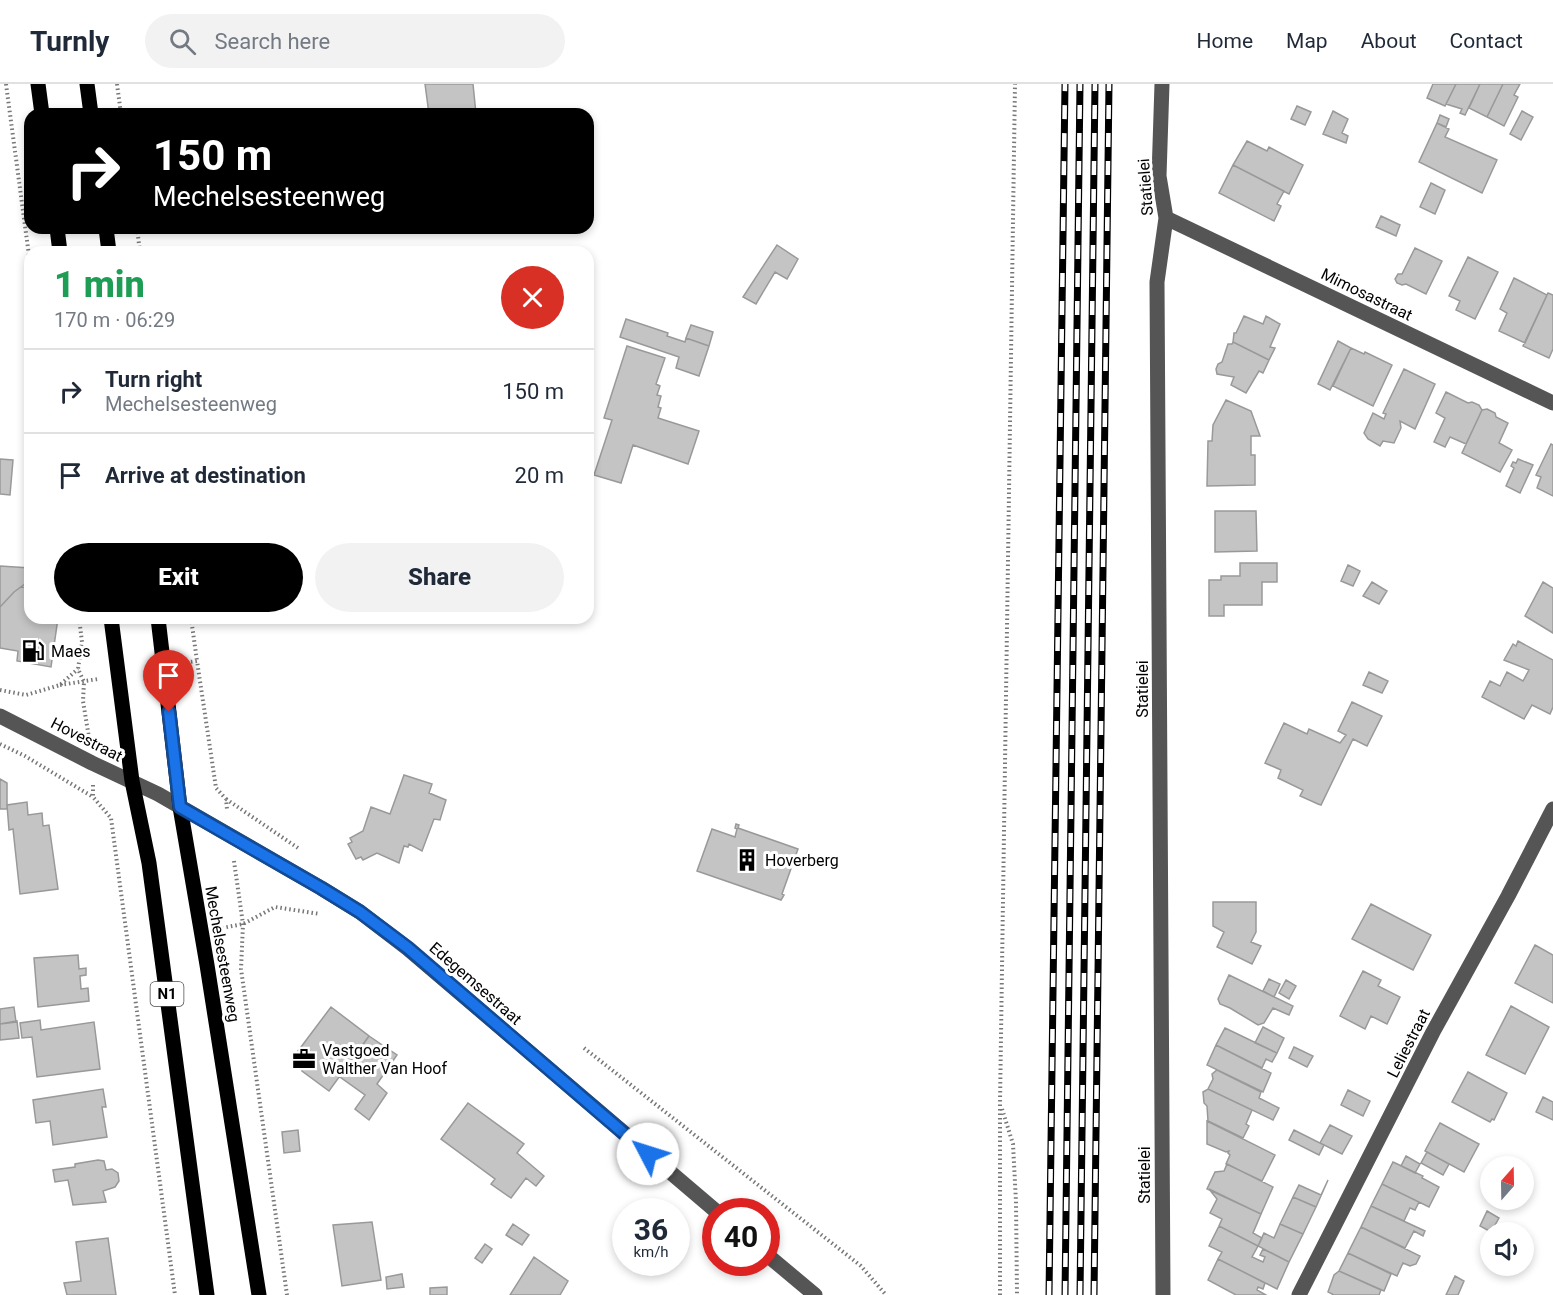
<!DOCTYPE html>
<html lang="en">
<head>
<meta charset="utf-8">
<style>
  :root { --surface:#fff; --page:#f2f2f3; --text:#1f2937; --muted:#747a83; --line:#e0e1e3; --accent:#000 }
  body { margin:0; font-family:Roboto,sans-serif; background:var(--page); color:var(--text); height:100vh; display:flex; flex-direction:column; font-size:22px; white-space:nowrap }
  * { box-sizing:border-box; margin:0 }
  p { font-size:20px; color:var(--muted) }
  .icon { flex:none; width:33px; height:33px; fill:none; stroke:currentColor; stroke-width:2; stroke-linecap:round; stroke-linejoin:round }
  .map { position:relative; flex:1; overflow:hidden }
  .drawer { position:absolute; left:24px; top:162px; width:570px; height:378px; display:flex; flex-direction:column; background:var(--surface); border-radius:18px; box-shadow:0 3px 9px #0003 }
  .drawer>* { flex:none }
  .top-card { position:absolute; left:24px; top:24px; width:570px; height:126px; border-radius:18px; box-shadow:0 3px 9px #0003; background:#000; color:#fff; overflow:hidden }
  .needle { width:39px; rotate:20deg }
  .controls { position:absolute; left:1480px; top:1072px; display:grid; gap:12px }
  .controls a { display:grid; place-items:center; width:54px; height:54px; border-radius:50%; background:var(--surface); box-shadow:0 3px 9px #0003; font-size:30px }
  .speed { position:absolute; left:612px; top:1114px; display:flex; gap:12px; font-size:30px; font-weight:700; text-align:center }
  .speed>* { display:grid; place-content:center; width:78px; height:78px; border-radius:50%; background:var(--surface); box-shadow:0 3px 9px #0003; line-height:1 }
  .speed small { font-size:15px; font-weight:400 }
  .speed .limit { border:9px solid #d22; background:#fff; color:#111 }
  .pin { position:absolute; display:grid; place-items:center; width:51px; height:51px; color:#fff; margin:-62px -26px; border-radius:50% 50% 50% 0; rotate:-45deg; box-shadow:0 0 6px #0007 }
  .pin .icon { rotate:45deg }
  .me { position:absolute; width:66px; margin:-33px; rotate:310deg; stroke-linejoin:round; filter:drop-shadow(0 0 4px #0008) }
  .turn { display:flex; align-items:center; gap:21px; height:126px; padding:0 30px; font-size:27px }
  .turn .icon { width:78px; height:78px; stroke-width:2.5 }
  .turn b { display:block; font-size:42px; line-height:51px }
  .round { display:grid; place-items:center; flex:none; width:63px; height:63px; border-radius:32px; background:var(--page) }
  .summary { display:flex; align-items:center; justify-content:space-between; height:102px; padding:0 30px }
  h1 { font-size:36px; font-weight:800; line-height:45px; color:#1e9e55 }
  .button { display:flex; gap:12px; margin-top:auto; padding:12px 30px }
  .button a { flex:1; height:69px; border-radius:36px; background:var(--accent); color:#fff; font-size:24px; font-weight:800; line-height:69px; text-align:center }
  .button a+a { background:var(--page); color:var(--text) }
  ul { padding:0; list-style:none }
  li { display:flex; align-items:center; gap:18px; height:84px; padding:0 30px; border-top:2px solid var(--line) }
  li div { flex:1 }
  li b { display:block; font-size:22px }
  li em { font-style:normal }
  header { display:flex; align-items:center; gap:36px; box-sizing:border-box; height:84px; padding:0 30px; background:var(--surface); border-bottom:2px solid var(--line) }
  header strong { font-size:28px }
  nav { display:flex; gap:33px; margin-inline-start:auto; font-size:21px }
  .search { width:420px; height:54px; background:var(--page); display:flex; align-items:center; gap:15px; box-sizing:border-box; padding:0 21px; border-radius:33px; color:var(--muted); font-size:22px }
  .map>svg:first-child { display:block }
  .building { fill:#c4c4c4; stroke:#999; stroke-width:1.5 }
  .lines { fill:none; stroke-linecap:round; stroke-linejoin:round }
  .path { stroke:#777; stroke-width:4; stroke-dasharray:1.5 3; stroke-linecap:butt }
  .minor { stroke:#555; stroke-width:15 }
  .major { stroke:#000; stroke-width:15 }
  .rail-casing { stroke:#000; stroke-width:7 }
  .rail { stroke:#fff; stroke-width:4.5; stroke-dasharray:14; stroke-linecap:butt }
  .route-casing { stroke:#114b97; stroke-width:15 }
  .route { stroke:#1a73e8; stroke-width:10 }
  .labels { text-anchor:middle; stroke-width:6; stroke-linejoin:round; paint-order:stroke }
  .shield { fill:#fff; stroke:#4c4c4c; stroke-width:1.5 }
  .shield-label { font-size:15px; font-weight:bold; fill:#000 }
  .street-label { font-size:16px; fill:#000; stroke:#fff }
  .poi-label { font-size:16px; fill:#000; stroke:#fff; text-anchor:start }
</style>
</head>
<body>
<header>
<strong>Turnly</strong>
<div class="search"><svg class="icon" aria-label="search" viewBox="0 0 24 24"><circle cx="10" cy="10" r="6"/><path d="M15 15l6 6"/></svg>Search here</div>
<nav><a>Home</a><a>Map</a><a>About</a><a>Contact</a></nav>
</header>
<div class="map">
<svg width="1553" height="1211" viewBox="0 0 1553 1211">
  <rect width="100%" height="100%" fill="#fff"/>
  <!-- building -->
  <path class="building" d="M425 0H473L476 30H429Z
    M1433 0H1456L1445 22 1427 14Z
    M1456 0H1480L1465 31 1460 29 1462 25 1446 20Z
    M1480 0H1503L1487 33 1469 24Z
    M1503 0H1520L1514 11 1518 13 1504 42 1487 33Z
    M1297 22 1311 28 1305 41 1291 35Z
    M1333 27 1348 35 1342 49 1348 52 1346 59 1323 50Z
    M1522 27 1533 33 1521 56 1510 50Z
    M1440 31 1449 35 1446 43 1437 39Z
    M1437 39 1449 45 1445 53 1497 76 1482 109 1419 78Z
    M1247 57 1267 67 1269 63 1303 81 1289 110 1233 81Z
    M1233 81 1284 107 1277 120 1281 122 1274 137 1219 109Z
    M1431 99 1445 106 1435 130 1420 123Z
    M1381 132 1400 141 1396 152 1376 143Z
    M777 161 798 175 787 195 775 188 756 220 743 213Z
    M1415 164 1442 177 1426 210 1406 200 1402 201 1397 199 1395 195 1398 190H1402Z
    M1468 173 1498 188 1475 235 1456 226 1460 217 1449 212Z
    M1514 194 1547 211 1525 259 1499 247 1507 229 1500 225Z
    M1548 209 1553 211V265L1549 274 1523 262Z
    M1244 232 1263 240 1266 232 1280 240 1270 263 1275 264 1269 276 1233 258 1234 249H1236Z
    M626 235 668 249 667 252 685 258 686 254 709 262 699 292 676 284 679 273 620 253Z
    M691 241 713 248 709 262 686 254Z
    M1338 257 1351 264 1330 306 1318 300Z
    M1233 258 1269 276 1263 289 1259 287 1246 309 1231 301 1234 293 1217 290 1216 285 1218 280 1222 278 1228 260H1232Z
    M627 262 665 274 656 300 660 302 657 311 661 312 658 323 661 324 658 334 699 347 688 380 633 361 621 399 594 391 612 336 604 334Z
    M1351 264 1364 270 1365 268 1392 281 1373 322 1333 302Z
    M1404 285 1435 300 1415 345 1400 337 1401 344 1394 359 1383 357 1380 362 1368 355 1364 349 1373 329 1384 335 1386 330 1383 329Z
    M1446 308 1468 319 1472 318 1479 321 1482 326 1466 360 1450 353 1445 363 1434 358 1445 334 1436 329Z
    M1226 316 1251 327 1260 352H1251V371H1255V401L1207 402 1208 357H1212L1213 341Z
    M1487 325 1495 329 1496 333 1508 339 1499 359 1512 366 1500 388 1462 369 1482 326Z
    M1551 360 1553 361V412L1537 404 1541 393 1536 391Z
    M0 375 13 376 10 411 0 410Z
    M1518 375 1533 381 1520 409 1506 402 1514 384 1511 382 1513 378 1516 379Z
    M1215 427H1256L1257 467 1215 468Z
    M1240 479H1277V498H1262V521H1224V532H1209V496H1221V492H1240Z
    M1348 481 1360 487 1353 502 1341 497Z
    M0 482 30 484 29 497 14 508 0 523Z
    M1372 498 1387 507 1379 520 1363 512Z
    M1543 498 1553 504V549L1525 532Z
    M21 503 30 504V534H58L51 583 17 577 18 567 0 564V523L14 508Z
    M1518 557 1553 576V623L1550 630 1532 621 1524 635 1482 613 1490 597 1500 602 1507 588 1523 597 1529 586 1504 576 1513 560 1516 562Z
    M1369 588 1388 597 1382 609 1363 601Z
    M1352 618 1382 632 1367 662 1353 655 1321 721 1318 720 1300 712 1303 706 1278 694 1281 686 1265 679 1284 639 1307 650 1309 645 1340 659 1346 651 1338 647Z
    M404 691 432 700 429 709 446 716 440 736 434 735 422 767 409 760 408 763 404 762 399 779 377 769 363 776 361 773 356 775 348 760 352 758 350 754 363 747 371 723 390 730Z
    M0 695 7 699V725H0Z
    M27 718 28 731 42 729 43 742 49 741 58 805 20 810 13 745 9 746 7 721Z
    M736 740 739 741 738 744 798 765 782 810 784 811 781 816 697 787 712 745 735 753 737 745 735 744Z
    M1213 818H1256V848L1251 858 1261 862 1252 880 1217 863 1224 848 1213 842Z
    M1371 820 1431 851 1413 886 1352 855Z
    M1535 861 1553 871V919L1515 899Z
    M78 871 79 885 86 884V891L80 892 81 905 88 904 89 917 38 923 34 874Z
    M1363 887 1381 896 1378 902 1400 913 1387 940 1371 932 1365 945 1340 932Z
    M1229 891 1293 922 1289 931 1273 924 1264 939 1258 941 1230 924 1220 920 1218 915Z
    M1269 895 1280 900 1274 913 1263 907Z
    M1286 896 1296 902 1289 915 1279 909Z
    M1511 922 1549 943 1525 990 1486 971Z
    M14 923 16 938 0 940V925Z
    M331 923 369 952 329 1007 302 987 298 967Z
    M40 936 41 946 94 938 100 985 37 993 32 953 22 954 20 939Z
    M17 937 19 954 0 956V940Z
    M1263 943 1284 954 1277 969 1255 959Z
    M1225 944 1277 969 1272 978 1266 975 1262 984 1216 961Z
    M369 952 397 971 377 1000 387 1009 369 1036 355 1025 365 1011 340 993Z
    M1216 961 1271 989 1263 1008 1207 981Z
    M1294 963 1313 972 1307 983 1289 974Z
    M1217 986 1261 1008 1259 1014 1279 1024 1273 1036 1208 1005 1213 995 1212 990Z
    M1468 988 1507 1009 1494 1036 1492 1035 1490 1038 1452 1018Z
    M103 1005 106 1023H102L107 1053 53 1061 50 1037 36 1039 33 1016Z
    M1208 1005 1252 1026 1246 1040 1249 1042 1243 1054 1208 1037 1207 1022 1204 1019 1203 1008Z
    M1348 1006 1370 1017 1363 1032 1341 1021Z
    M1543 1013 1553 1018V1036L1536 1028Z
    M468 1019 524 1060 517 1069 544 1092 536 1102 526 1094 511 1114 491 1100 495 1095 441 1055Z
    M1207 1037 1275 1071 1262 1097 1226 1080 1230 1071 1228 1069 1229 1067 1226 1068 1207 1060Z
    M1440 1039 1479 1060 1464 1088 1425 1067Z
    M1330 1041 1352 1052 1342 1070 1320 1059Z
    M298 1046 300 1067 284 1069 282 1048Z
    M1294 1046 1324 1061 1319 1071 1289 1056Z
    M1427 1068 1449 1080 1443 1091 1421 1079Z
    M1406 1072 1420 1080 1415 1089 1401 1082Z
    M98 1076 104 1077 106 1086 112 1085 118 1089 119 1097 115 1103 103 1107 106 1118 73 1121 68 1096 55 1098 53 1086 75 1083V1080Z
    M1393 1078 1423 1092 1422 1094 1439 1103 1429 1123 1382 1100Z
    M1227 1080 1273 1103 1261 1130 1207 1105 1215 1088 1224 1087Z
    M1328 1096 1316 1123 1293 1113 1299 1101 1321 1111Z
    M1382 1100 1419 1118 1415 1126 1410 1124 1404 1137 1371 1122Z
    M1491 1100V1114L1485 1111Z
    M1209 1105 1261 1130 1253 1149 1262 1154 1258 1162 1219 1142 1222 1135 1210 1129 1217 1115Z
    M1293 1113 1316 1123 1303 1150 1280 1140Z
    M1494 1116H1511L1507 1123Z
    M1371 1122 1425 1147 1423 1152 1414 1147 1405 1164 1361 1143Z
    M1487 1127 1499 1134 1491 1148 1480 1142Z
    M372 1138 381 1196 342 1202 333 1141Z
    M513 1140 529 1151 522 1161 506 1151Z
    M1280 1140 1303 1150 1289 1178 1258 1162 1264 1149 1274 1154Z
    M1219 1142 1258 1162 1252 1173 1263 1178 1265 1173 1260 1171 1263 1165 1289 1178 1277 1205 1218 1175 1222 1168 1209 1162Z
    M1361 1143 1420 1172 1416 1180 1410 1182 1403 1179 1397 1192 1348 1169Z
    M108 1154 116 1211H67L64 1199 81 1197 76 1158Z
    M485 1160 492 1165 482 1179 475 1174Z
    M1348 1169 1391 1190 1384 1207 1339 1187Z
    M534 1173 568 1197 560 1211H510Z
    M1218 1175 1265 1199 1263 1205 1258 1203 1257 1206 1266 1211H1236L1208 1196Z
    M1339 1187 1381 1206 1379 1211H1334L1328 1208 1334 1191Z
    M402 1190 404 1203 387 1205 386 1193Z
    M1455 1192 1464 1197 1458 1211H1446Z
    M447 1203V1211H430V1204Z"/>
  <g class="lines">
    <!-- path -->
    <path class="path" d="M6 0 30 179
      M117 0 121 30
      M137 144 140 168
      M79 534 82 558 78 585 84 598 83 617 89 654
      M191 534 197 577
      M182 579 197 577 216 704 226 715 227 725
      M60 601 98 595
      M0 606 26 611 60 601 78 585
      M0 660 25 672 93 713
      M93 701V713L111 734 175 1211
      M226 715 298 764
      M234 777 243 840 241 885 287 1211
      M222 844 243 840 275 823 320 830
      M584 964 861 1182 886 1211
      M1002 1025 1013 1060 1016 1118 1017 1211
      M1000 1211V1020L1015 0"/>
    <!-- minor -->
    <path class="minor" d="M1162 0 1159 92 1166 134 1157 198 1163 1211
      M1166 134 1553 319
      M0 632 92 679 158 710 321 804 360 828 407 864 717 1128
      M766 1170 815 1211
      M1299 1211 1433 948 1508 812 1553 725"/>
    <!-- major -->
    <path class="major" d="M38 0 42 30
      M87 0 91 30
      M57 144 60 168
      M106 144 109 168
      M111 534 132 697 149 779 159 853 207 1211
      M158 534 180 723 207 881 259 1211"/>
    <!-- rail casing -->
    <g class="rail-casing">
      <path id="rail" d="M1049 1211 1065 0
        M1065 1211 1080 0
        M1080 1211 1095 0
        M1094 1211 1109 0"/>
    </g>
    <!-- rail -->
    <use href="#rail" class="rail"/>
  </g>
  <g class="lines">
    <!-- route casing -->
    <g class="route-casing">
      <path id="route" d="M169 628 180 723 321 804 360 828 408 864 648 1070"/>
    </g>
    <!-- route -->
    <use href="#route" class="route"/>
  </g>
  <!-- icons -->
  <defs>
    <g id="fuel-bare" transform="scale(1.8)"><path d="M-5.5-6h7V0h2V4h1.3V-2.5L3-4.5l.8-.8L6-3V5H2.5V1h-1V6h-7ZM-4.2-4.7v3.2H.2V-4.7Z" fill="#000" stroke="#fff" stroke-width="2.5" paint-order="stroke"/></g>
    <g id="building-bare" transform="scale(1.8)"><path d="M-4-6H4V6H1V3H-1V6H-4ZM-2.5-4.3h1.7v1.8h-1.7ZM.8-4.3h1.7v1.8H.8ZM-2.5-1h1.7V.8h-1.7ZM.8-1h1.7V.8H.8Z" fill="#000" stroke="#fff" stroke-width="2.5" paint-order="stroke"/></g>
    <g id="office-bare" transform="scale(1.8)"><path d="M-6-3h4V-5.5h4V-3h4V5H-6ZM-1-4.5V-3h2v-1.5ZM-6 0V1H6V0Z" fill="#000" stroke="#fff" stroke-width="2.5" paint-order="stroke"/></g>
  </defs>
  <g fill-rule="evenodd">
    <use href="#fuel-bare" x="33" y="567"/>
    <use href="#building-bare" x="747" y="776"/>
    <use href="#office-bare" x="304" y="975"/>
  </g>
  <g class="labels">
    <!-- shield labels -->
    <rect class="shield" x="150.5" y="898" width="33" height="24" rx="4.5"/>
    <g class="shield-label">
      <text x="167" y="915">N1</text>
    </g>
    <!-- street labels -->
    <g class="street-label">
      <text transform="translate(1145 103) rotate(-94)" y="6">Statielei</text>
      <text transform="translate(1367 210) rotate(26)" y="6">Mimosastraat</text>
      <text transform="translate(1142 605) rotate(-90)" y="6">Statielei</text>
      <text transform="translate(87 655) rotate(27)" y="6">Hovestraat</text>
      <text transform="translate(223 870) rotate(80)" y="6">Mechelsesteenweg</text>
      <text transform="translate(476 899) rotate(41)" y="6">Edegemsestraat</text>
      <text transform="translate(1408 959) rotate(-63)" y="6">Leliestraat</text>
      <text transform="translate(1144 1091) rotate(-90)" y="6">Statielei</text>
    </g>
    <!-- poi labels -->
    <g class="poi-label">
      <text x="51" y="573">Maes</text>
      <text x="765" y="782">Hoverberg</text>
      <text x="322" y="972">Vastgoed<tspan x="322" dy="18">Walther Van Hoof</tspan></text>
    </g>
  </g>
</svg>
<div class="controls">
<a><svg class="needle" viewBox="-14 -14 28 28"><path d="M0-13l5 13h-10z" fill="#e53935"/><path d="M0 13l5-13h-10z" fill="#747a83"/></svg></a>
<a><svg class="icon" aria-label="sound" viewBox="0 0 24 24"><path d="M4 9h4l5-4v14l-5-4H4zM17 9q2 3 0 6"/></svg></a>
</div>
<div class="speed"><div>36<small>km/h</small></div><div class="limit">40</div></div>
<div class="pin" style="left:169px;top:628px;background:#d93025"><svg class="icon" aria-label="arrive" viewBox="0 0 24 24"><path d="M6 21V4h12l-3 4 3 4H6"/></svg></div>
<svg class="me" style="left:648px;top:1070px" viewBox="-20 -20 40 40"><circle r="19" fill="#fff"/><path d="M0-13L10 11 0 6-10 11z" fill="#1a73e8"/></svg>
<div class="top-card">
<div class="turn"><svg class="icon" aria-label="right" viewBox="0 0 24 24"><path d="M7 20v-9h11M14 6l5 5-5 5"/></svg><div><b>150 m</b>Mechelsesteenweg</div></div>
</div>
<section class="drawer">
<div class="summary"><div><h1>1 min</h1><p>170 m · 06:29</p></div><a class="round" style="background:#d93025;color:#fff"><svg class="icon" aria-label="close" viewBox="0 0 24 24"><path d="M6 6l12 12M18 6L6 18"/></svg></a></div>
<ul>
<li><svg class="icon" aria-label="right" viewBox="0 0 24 24"><path d="M7 20v-9h11M14 6l5 5-5 5"/></svg><div><b>Turn right</b><p>Mechelsesteenweg</p></div><em>150 m</em></li>
<li><svg class="icon" aria-label="arrive" viewBox="0 0 24 24"><path d="M6 21V4h12l-3 4 3 4H6"/></svg><div><b>Arrive at destination</b></div><em>20 m</em></li>
</ul>
<div class="button"><a>Exit</a><a>Share</a></div>
</section>
</div>
</body>
</html>
